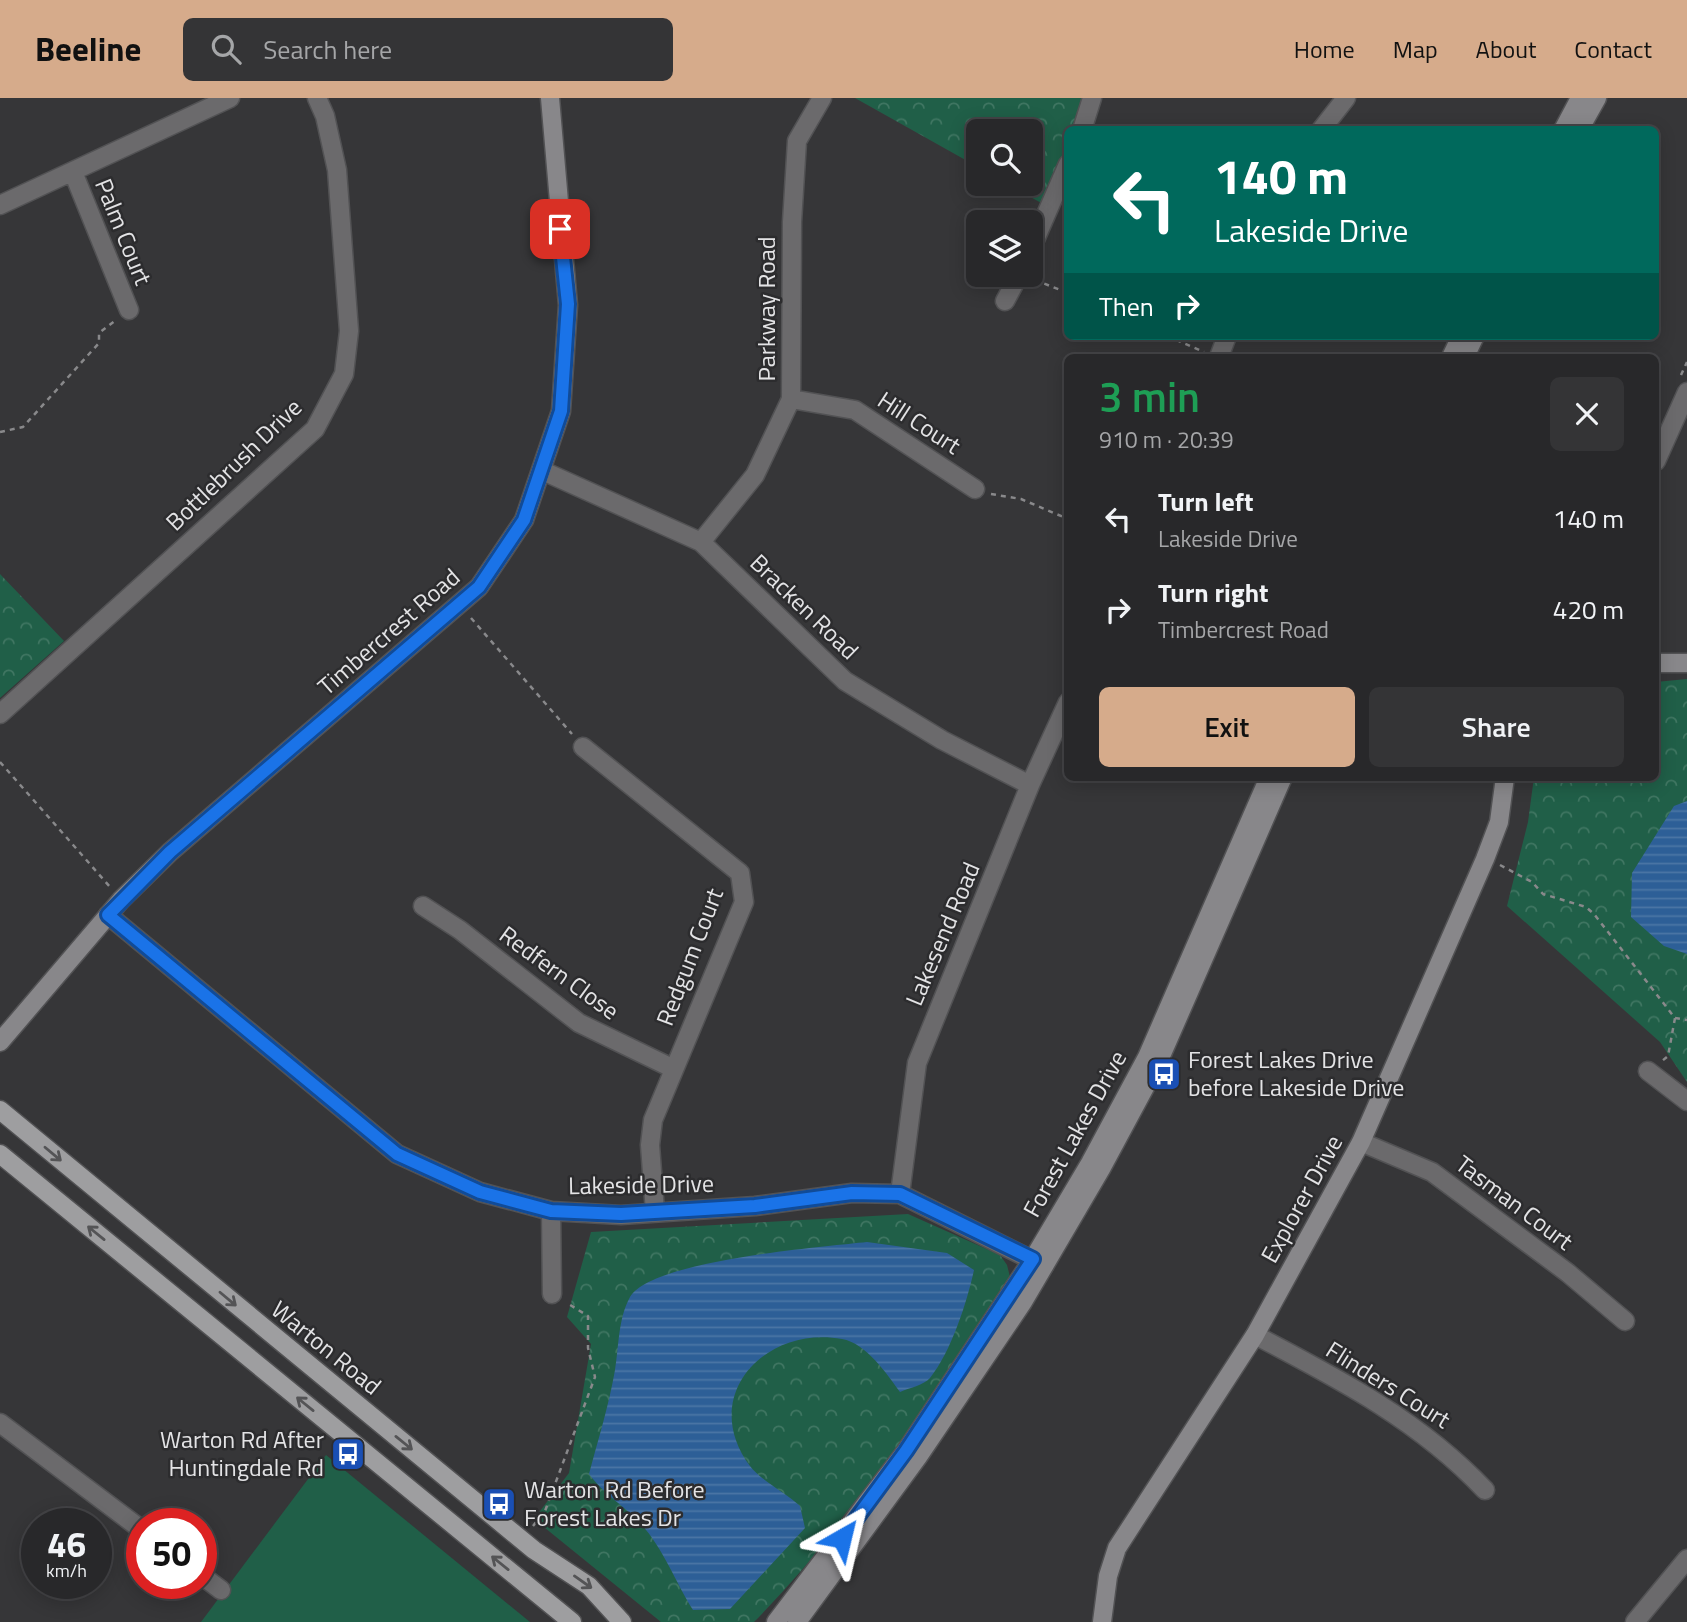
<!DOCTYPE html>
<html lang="en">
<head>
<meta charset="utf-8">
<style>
  :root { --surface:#28282a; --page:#343436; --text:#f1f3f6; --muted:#a5a6a8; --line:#444447; --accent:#d6ab8b }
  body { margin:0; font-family:"Titillium Web",sans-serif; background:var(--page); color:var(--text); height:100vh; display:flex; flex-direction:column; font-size:26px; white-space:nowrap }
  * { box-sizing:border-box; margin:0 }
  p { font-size:23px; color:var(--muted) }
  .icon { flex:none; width:38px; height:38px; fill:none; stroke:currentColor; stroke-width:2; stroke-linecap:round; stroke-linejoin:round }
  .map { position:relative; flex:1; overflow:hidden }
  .panel { position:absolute; left:1064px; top:256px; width:595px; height:427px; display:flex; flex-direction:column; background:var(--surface); border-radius:10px; box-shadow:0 4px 18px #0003,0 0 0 2px var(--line) }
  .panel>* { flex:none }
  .guide { position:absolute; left:1064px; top:28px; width:595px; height:214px; border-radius:10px; box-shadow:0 4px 18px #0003,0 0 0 2px var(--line); background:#00695c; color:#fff; overflow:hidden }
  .tools { position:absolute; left:966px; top:21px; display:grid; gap:14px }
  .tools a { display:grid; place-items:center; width:77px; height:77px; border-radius:10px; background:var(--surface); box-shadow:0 4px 18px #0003,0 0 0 2px var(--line); font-size:35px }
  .speed { position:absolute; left:21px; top:1410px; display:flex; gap:14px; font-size:35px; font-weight:700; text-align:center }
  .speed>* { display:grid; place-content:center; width:91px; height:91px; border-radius:50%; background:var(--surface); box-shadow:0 4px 18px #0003,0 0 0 2px var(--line); line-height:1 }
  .speed small { font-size:18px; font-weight:400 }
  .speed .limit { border:10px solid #d22; background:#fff; color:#111 }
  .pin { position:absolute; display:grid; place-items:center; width:60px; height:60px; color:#fff; margin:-30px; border-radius:14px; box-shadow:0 4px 10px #0006 }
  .me { position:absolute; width:77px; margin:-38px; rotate:37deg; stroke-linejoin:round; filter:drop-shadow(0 0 5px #0008) }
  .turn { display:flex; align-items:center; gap:24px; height:147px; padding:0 35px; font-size:32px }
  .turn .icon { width:91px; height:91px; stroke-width:2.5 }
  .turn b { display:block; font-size:49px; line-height:60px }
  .then { display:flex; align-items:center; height:66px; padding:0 35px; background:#0003; gap:14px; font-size:26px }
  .round { display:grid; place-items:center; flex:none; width:74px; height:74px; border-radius:10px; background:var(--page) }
  .overview { display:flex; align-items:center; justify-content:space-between; height:119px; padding:0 35px }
  h1 { font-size:42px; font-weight:600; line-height:52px; color:#1e9e55 }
  .primary-button { display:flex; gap:14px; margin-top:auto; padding:14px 35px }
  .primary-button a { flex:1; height:80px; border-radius:10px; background:var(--accent); color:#111; font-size:28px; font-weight:600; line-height:80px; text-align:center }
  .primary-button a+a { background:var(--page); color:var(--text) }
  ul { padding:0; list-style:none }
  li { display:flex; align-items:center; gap:21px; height:91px; padding:0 35px }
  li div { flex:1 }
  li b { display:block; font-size:26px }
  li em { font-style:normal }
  header { display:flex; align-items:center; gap:42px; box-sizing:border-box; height:98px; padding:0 35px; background:var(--accent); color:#111 }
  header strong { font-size:33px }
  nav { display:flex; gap:38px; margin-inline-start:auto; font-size:24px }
  .search { width:490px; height:63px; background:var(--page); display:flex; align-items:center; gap:18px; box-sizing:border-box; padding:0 24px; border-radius:10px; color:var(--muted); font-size:26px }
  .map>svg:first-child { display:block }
  .green { fill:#205f48 }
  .park { fill:url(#park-crowns) }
  .water { fill:url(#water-rules) }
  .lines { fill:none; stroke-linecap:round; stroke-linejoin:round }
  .street-casing { stroke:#525254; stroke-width:21 }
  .secondary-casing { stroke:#525254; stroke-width:21 }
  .primary-casing { stroke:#525254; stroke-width:21 }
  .path { stroke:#89898b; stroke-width:2.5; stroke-dasharray:5 5; stroke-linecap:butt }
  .street { stroke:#6b6a6c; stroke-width:18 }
  .secondary { stroke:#88878a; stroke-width:18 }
  .primary { stroke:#9e9ea0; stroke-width:18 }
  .oneway { stroke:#545456 }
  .route-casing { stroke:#114b97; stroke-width:18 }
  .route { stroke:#1a73e8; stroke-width:12 }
  .labels { text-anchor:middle; stroke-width:5; stroke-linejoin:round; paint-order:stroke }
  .street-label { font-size:24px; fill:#e3e3e5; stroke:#2c2c2e }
  .poi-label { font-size:24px; fill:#e3e3e5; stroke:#2c2c2e; text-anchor:start }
</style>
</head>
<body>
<header>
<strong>Beeline</strong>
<div class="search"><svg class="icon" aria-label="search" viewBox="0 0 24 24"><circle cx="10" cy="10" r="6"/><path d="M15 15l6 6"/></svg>Search here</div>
<nav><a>Home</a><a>Map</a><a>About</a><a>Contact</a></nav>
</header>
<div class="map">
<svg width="1687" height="1524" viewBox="0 0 1687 1524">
  <defs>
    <pattern id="park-crowns" width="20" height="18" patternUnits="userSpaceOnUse" patternTransform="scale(1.75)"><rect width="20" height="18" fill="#205f48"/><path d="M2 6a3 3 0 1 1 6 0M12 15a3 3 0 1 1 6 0" fill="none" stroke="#407662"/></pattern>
    <pattern id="water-rules" width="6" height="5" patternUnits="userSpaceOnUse" patternTransform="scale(1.75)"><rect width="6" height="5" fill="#2d5f97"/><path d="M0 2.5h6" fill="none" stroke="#4b76a5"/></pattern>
  </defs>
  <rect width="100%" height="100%" fill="#363638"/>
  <!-- green -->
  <path class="green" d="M326 1357 530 1524H201Z"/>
  <!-- park -->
  <path class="park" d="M855 0H1083L1074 31 1068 32 1067 49 1045 107 1007 86H1031V33H978V69Z
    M0 476 64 543 0 600Z
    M1687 581V984L1660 944 1507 808 1528 724 1534 679H1656V584Z
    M908 1116 1000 1157 1007 1167 1011 1183C932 1301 854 1422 754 1524H661L534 1421 569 1375 591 1246 567 1219 591 1134Z"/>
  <!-- water -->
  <path class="water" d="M1687 703V856L1664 848 1631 819 1632 775 1674 708Z
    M867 1144 947 1155 974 1172C967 1204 951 1254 930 1280 924 1287 909 1290 900 1294 887 1276 866 1245 842 1241 765 1227 698 1298 750 1368 759 1381 787 1396 800 1408L805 1430 730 1511 693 1512C674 1482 662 1446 636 1421 619 1404 605 1397 589 1376 598 1342 609 1307 615 1272 619 1248 618 1221 630 1199 652 1162 822 1149 867 1144Z"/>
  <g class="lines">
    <!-- street casing -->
    <g class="street-casing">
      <path id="street" d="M1082 32 1092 0
        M1321 32 1346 0
        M73 74 129 212
        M0 107 230 0
        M1031 151 1068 66
        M1005 203 1019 177
        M1219 259 1227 238
        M791 301 855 312 975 391
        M1656 363 1687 294
        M543 373 701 444 845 583 942 642 1030 687
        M701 444 755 377 791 301 792 124 797 43 822 0
        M0 616 315 331 344 276 349 233 337 72 325 18 317 0
        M583 649 740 775 744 804 653 1022 650 1047 655 1114
        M423 808 460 832 579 925 672 970
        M108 817 397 1056 480 1094 551 1113 621 1117 755 1108 852 1095 900 1096 1044 1168
        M1648 973 1687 1003
        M1361 1044 1432 1074 1568 1175 1625 1223
        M900 1096 917 965 1030 687 1068 604
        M551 1113 552 1196
        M1255 1237C1339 1281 1419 1322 1485 1392
        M0 1325 142 1432
        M201 1477 221 1492
        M1635 1524 1687 1461"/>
    </g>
    <!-- secondary casing -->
    <g class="secondary-casing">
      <path id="secondary" d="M1563 32 1580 0
        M1579 32 1597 0
        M1451 259 1461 238
        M1465 259 1475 238
        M1656 565H1687
        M0 944 121 802 170 754 479 489 524 422 561 313 568 207 550 0
        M776 1524 906 1353 1033 1161 1090 1065 1147 959 1269 679
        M797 1524 918 1359 1023 1204 1101 1071 1158 965 1283 679
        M1102 1524 1108 1478 1117 1450 1255 1237 1361 1044 1485 761 1499 724 1505 679"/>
    </g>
    <!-- primary casing -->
    <g class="primary-casing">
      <path id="primary" d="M0 1012 534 1452 589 1488 622 1524
        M0 1056 572 1524"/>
    </g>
    <!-- path -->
    <path class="path" d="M1035 182 1068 195
      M1167 238 1204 254
      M1681 277 1687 264
      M0 334 23 329 99 245V235L116 222
      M991 396 1021 401 1068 421
      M471 520 572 636
      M0 664 111 790
      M1500 767 1532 784 1543 796 1586 809 1594 816 1675 920 1668 958 1662 963
      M1675 920 1687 922
      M533 1428 545 1413 595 1279 588 1250V1218L567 1205"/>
    <!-- street -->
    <use href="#street" class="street"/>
    <!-- secondary -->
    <use href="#secondary" class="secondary"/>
    <!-- primary -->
    <use href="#primary" class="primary"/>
  </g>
  <!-- one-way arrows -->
  <defs><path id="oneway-shaft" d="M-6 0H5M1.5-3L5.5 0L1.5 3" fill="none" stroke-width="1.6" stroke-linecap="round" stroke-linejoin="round" transform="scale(1.75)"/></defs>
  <g class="oneway">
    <use href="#oneway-shaft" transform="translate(53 1056) rotate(40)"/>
    <use href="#oneway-shaft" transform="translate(96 1135) rotate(-141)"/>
    <use href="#oneway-shaft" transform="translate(228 1201) rotate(40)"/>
    <use href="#oneway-shaft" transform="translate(305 1306) rotate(-141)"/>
    <use href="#oneway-shaft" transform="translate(404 1345) rotate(39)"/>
    <use href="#oneway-shaft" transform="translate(500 1465) rotate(-141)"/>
    <use href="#oneway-shaft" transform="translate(583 1484) rotate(35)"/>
  </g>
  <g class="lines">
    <!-- route casing -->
    <g class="route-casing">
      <path id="route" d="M560 131 568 206 561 313 524 422 479 489 170 754 108 817 397 1056 480 1094 551 1113 621 1116 755 1108 852 1095 900 1096 1033 1161 906 1353 842 1440"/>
    </g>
    <!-- route -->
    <use href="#route" class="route"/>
  </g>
  <!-- icons -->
  <defs>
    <g id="bus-square" transform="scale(1.75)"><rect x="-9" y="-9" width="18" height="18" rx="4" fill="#1a4fb4" stroke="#2c2c2e"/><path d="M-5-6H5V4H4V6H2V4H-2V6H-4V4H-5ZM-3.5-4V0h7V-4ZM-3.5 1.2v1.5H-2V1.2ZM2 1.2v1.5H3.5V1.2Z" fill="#fff"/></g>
  </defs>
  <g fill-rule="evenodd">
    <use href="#bus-square" x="1164" y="976"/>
    <use href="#bus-square" x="348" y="1356"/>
    <use href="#bus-square" x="499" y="1406"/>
  </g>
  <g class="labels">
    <!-- street labels -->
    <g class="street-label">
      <text transform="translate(123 134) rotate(68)" y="8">Palm Court</text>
      <text transform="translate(767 211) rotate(-90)" y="8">Parkway Road</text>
      <text transform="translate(919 325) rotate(33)" y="8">Hill Court</text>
      <text transform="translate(234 367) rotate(-44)" y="8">Bottlebrush Drive</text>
      <text transform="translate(804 509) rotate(44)" y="8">Bracken Road</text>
      <text transform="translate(389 534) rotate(-41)" y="8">Timbercrest Road</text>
      <text transform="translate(943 836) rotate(-67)" y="8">Lakesend Road</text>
      <text transform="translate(690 859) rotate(-69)" y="8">Redgum Court</text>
      <text transform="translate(559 875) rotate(36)" y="8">Redfern Close</text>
      <text transform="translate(1075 1036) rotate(-61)" y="8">Forest Lakes Drive</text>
      <text transform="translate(641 1087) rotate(-1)" y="8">Lakeside Drive</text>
      <text transform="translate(1302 1101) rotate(-61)" y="8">Explorer Drive</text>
      <text transform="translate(1514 1105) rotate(37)" y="8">Tasman Court</text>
      <text transform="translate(326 1250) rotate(39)" y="8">Warton Road</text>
      <text transform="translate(1388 1287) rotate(32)" y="8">Flinders Court</text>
    </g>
    <!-- poi labels -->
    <g class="poi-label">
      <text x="1188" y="970">Forest Lakes Drive<tspan x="1188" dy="28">before Lakeside Drive</tspan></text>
      <text x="324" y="1350" text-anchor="end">Warton Rd After<tspan x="324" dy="28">Huntingdale Rd</tspan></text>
      <text x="524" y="1400">Warton Rd Before<tspan x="524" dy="28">Forest Lakes Dr</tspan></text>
    </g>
  </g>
</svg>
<div class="tools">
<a><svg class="icon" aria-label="search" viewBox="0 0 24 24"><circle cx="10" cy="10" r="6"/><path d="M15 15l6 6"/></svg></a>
<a><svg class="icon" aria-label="layers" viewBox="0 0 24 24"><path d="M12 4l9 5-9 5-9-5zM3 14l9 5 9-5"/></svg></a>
</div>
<div class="speed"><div>46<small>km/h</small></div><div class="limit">50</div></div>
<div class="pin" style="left:560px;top:131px;background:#d93025"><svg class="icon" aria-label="arrive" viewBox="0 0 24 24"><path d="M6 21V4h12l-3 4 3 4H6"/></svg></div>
<svg class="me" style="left:842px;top:1440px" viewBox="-20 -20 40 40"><path d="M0-17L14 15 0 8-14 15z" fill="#1a73e8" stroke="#fff" stroke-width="4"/></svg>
<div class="guide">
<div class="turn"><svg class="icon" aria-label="left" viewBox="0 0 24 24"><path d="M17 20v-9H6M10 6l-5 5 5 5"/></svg><div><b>140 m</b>Lakeside Drive</div></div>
<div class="then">Then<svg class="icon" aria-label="right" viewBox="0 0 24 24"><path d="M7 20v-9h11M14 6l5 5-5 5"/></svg></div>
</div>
<section class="panel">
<div class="overview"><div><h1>3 min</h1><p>910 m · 20:39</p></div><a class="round"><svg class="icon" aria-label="close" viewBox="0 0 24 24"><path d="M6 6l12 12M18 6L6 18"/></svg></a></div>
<ul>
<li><svg class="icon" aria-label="left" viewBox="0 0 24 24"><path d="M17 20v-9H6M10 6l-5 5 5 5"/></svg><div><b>Turn left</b><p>Lakeside Drive</p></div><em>140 m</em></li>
<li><svg class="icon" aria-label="right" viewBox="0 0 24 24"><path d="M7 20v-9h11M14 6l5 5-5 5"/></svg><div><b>Turn right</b><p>Timbercrest Road</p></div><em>420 m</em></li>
</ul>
<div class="primary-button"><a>Exit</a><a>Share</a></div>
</section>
</div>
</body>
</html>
